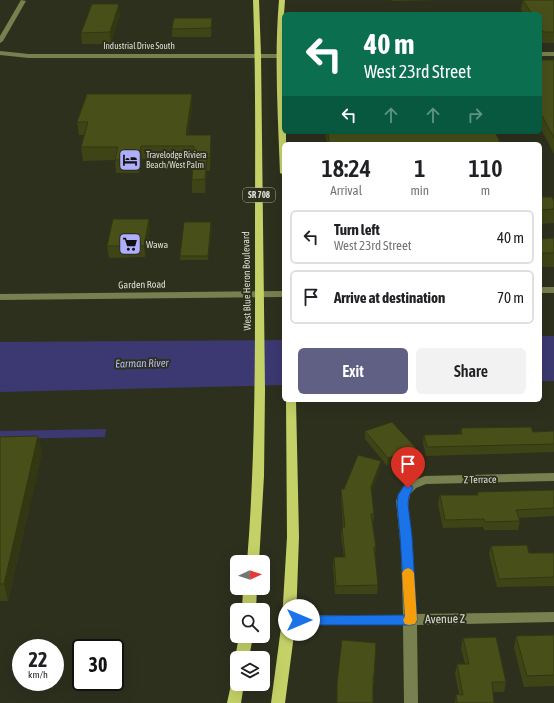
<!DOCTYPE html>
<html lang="en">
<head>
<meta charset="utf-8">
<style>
  :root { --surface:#fff; --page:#f2f2f2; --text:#202124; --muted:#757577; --line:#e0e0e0; --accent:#606085 }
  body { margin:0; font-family:"Asap Condensed",sans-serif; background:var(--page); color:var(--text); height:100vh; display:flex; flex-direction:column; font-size:15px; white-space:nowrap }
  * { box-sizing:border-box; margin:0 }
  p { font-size:13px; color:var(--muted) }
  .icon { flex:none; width:22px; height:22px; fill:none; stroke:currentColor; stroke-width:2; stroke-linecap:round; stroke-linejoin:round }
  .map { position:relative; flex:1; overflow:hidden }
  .side { position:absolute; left:282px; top:142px; width:260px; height:260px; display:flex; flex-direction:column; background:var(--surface); border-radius:6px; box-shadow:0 4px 16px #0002 }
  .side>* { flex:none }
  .guide { position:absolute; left:282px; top:12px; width:260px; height:122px; border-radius:6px; box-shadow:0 4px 16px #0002; background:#0b6e4f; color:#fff; overflow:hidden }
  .needle { width:26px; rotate:87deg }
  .tools { position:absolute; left:230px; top:555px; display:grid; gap:8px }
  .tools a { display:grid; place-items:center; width:40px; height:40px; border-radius:6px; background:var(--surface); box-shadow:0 4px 16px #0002; font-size:20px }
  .speed { position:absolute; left:12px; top:639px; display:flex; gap:8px; font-size:20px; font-weight:700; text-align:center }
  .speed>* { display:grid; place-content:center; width:52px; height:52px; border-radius:50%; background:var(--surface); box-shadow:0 4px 16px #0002; line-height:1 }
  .speed small { font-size:10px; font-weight:400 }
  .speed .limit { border:2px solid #111; border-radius:6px; background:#fff; color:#111 }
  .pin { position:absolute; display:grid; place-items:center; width:34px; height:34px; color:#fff; margin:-41px -17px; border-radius:50% 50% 50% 0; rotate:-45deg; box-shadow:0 0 4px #0007 }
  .pin .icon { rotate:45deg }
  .me { position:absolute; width:44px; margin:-22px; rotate:90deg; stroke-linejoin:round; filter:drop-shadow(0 0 3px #0008) }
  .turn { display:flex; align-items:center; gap:14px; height:84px; padding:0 16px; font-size:18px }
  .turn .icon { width:52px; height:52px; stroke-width:2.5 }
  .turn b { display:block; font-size:28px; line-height:34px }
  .lanes { display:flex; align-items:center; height:38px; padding:0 16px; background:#0003; justify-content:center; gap:20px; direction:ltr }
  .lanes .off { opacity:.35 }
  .eta { display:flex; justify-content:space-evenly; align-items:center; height:68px; text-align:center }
  .eta b { font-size:24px; font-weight:600; line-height:28px }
  .primary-button { display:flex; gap:8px; margin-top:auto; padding:8px 16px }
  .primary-button a { flex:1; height:46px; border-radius:6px; background:var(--accent); color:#fff; font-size:16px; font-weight:600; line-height:46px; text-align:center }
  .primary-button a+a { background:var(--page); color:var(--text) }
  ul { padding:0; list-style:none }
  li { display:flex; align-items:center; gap:12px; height:54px; margin:0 8px 6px; padding:0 8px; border:2px solid var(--line); border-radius:6px }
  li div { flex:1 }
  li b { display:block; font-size:15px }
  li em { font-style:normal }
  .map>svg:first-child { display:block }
  .water { fill:#3c3871 }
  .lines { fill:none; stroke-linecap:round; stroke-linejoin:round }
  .minor { fill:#79804f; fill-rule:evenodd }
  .major { fill:#c4d167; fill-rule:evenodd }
  .wall { fill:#3f4416 }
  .shaded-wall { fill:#333712 }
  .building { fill:#494f19; stroke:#333712 }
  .route { fill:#1a73e8; stroke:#114b97 }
  .slow { fill:#f59e0b }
  .labels { text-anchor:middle; stroke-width:4; stroke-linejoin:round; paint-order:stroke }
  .far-street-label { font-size:9px; fill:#dcded3; stroke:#2e301e }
  .far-poi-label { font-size:9px; fill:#dcded3; stroke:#2e301e; text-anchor:start }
  .shield { fill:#2e301e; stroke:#a8aa9d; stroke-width:1 }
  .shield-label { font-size:9px; font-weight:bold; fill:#dcded3 }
  .poi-label { font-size:10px; fill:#dcded3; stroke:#2e301e; text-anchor:start }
  .street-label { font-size:10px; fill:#dcded3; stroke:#2e301e }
  .water-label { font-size:11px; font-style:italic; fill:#b7b8ff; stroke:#2e301e }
  .near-street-label { font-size:12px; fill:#dcded3; stroke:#2e301e }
</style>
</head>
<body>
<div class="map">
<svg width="554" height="703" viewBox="0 0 554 703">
  <rect width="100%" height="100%" fill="#2e301e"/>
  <!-- water -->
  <path class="water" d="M540 336H554V381H540Z
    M284 340V385L0 392V342Z
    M106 429 105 437 0 439V431Z"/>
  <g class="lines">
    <!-- minor -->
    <path class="minor" d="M21 0 26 1 3 41 0 43V36Z
      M0 51 29 54H284V58H29L0 55Z
      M540 52H554V56H540Z
      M540 287H554V293H540Z
      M284 291V297L0 300V294Z
      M554 473V481L426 484 416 488 410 494 408 507 413 550 416 614 554 612V622L417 625 418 703H404L403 625H289L284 624 282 620 284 616 289 615H403L401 550 396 501 399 493 405 484 425 476Z"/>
    <!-- major -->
    <path class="major" d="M253 0H259L261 55 265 390 264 476 259 562H247C256 451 255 341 255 230 255 153 256 77 253 0Z
      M279 0H285L282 43 284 132H286V144H284V175L280 173C278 115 274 58 279 0Z
      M286 400H296L299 537 296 620 285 703H271L282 620 287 537Z
      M243 588H257L256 610H242Z
      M239 636H253L249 658H237V662L235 658Z
      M237 678V684H244L241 703H227L232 680Z"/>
  </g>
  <!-- wall -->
  <path class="wall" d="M391 0H437L392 1Z
    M523 0H554V43H541L540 41V14H524L521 10Z
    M120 15 111 44H82L81 33Z
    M212 18V26L211 37H172V29Z
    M540 60H554V154L540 127Z
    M192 106 188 135 211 148 210 171H207L205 193H192V180L193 159H142L139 173H116L115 160 83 161 81 147 85 135H79L77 122Z
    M325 132H495L501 144H327Z
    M540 197 554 201V223L540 224Z
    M212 226 208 260H180V256Z
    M150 230 145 257 109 258 107 246Z
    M554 238V267H540V239Z
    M461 428 533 432 554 431V452L426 456 423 443 424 435 460 434Z
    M365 431 415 456 387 466 365 439Z
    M38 436 42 453 8 601H0V437Z
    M380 469 371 492 374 514 373 522H372L376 547 375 555 378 585 377 594H335L333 566 334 557H344L341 536 342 527H343L341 498V489H344Z
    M554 490V516L519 518 520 521 518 530H484L483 527 443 528 438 504 440 495H477V492Z
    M491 546 529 553H554V586L497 587 489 554Z
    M554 635V686L524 687 514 648 516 636Z
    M463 638 506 682 504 692H493L494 703H455L456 694H459L455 674 457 664H465L461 648Z
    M342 640 374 676V685H373V703H337V683Z"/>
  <!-- shaded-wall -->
  <path class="shaded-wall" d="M119 4 120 15 111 44 110 32Z
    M212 18V26L211 37V28Z
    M192 94V106L187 146 186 135Z
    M211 135V148L210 171V158Z
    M141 146 142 159 139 173 138 160Z
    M207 158V171L205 193V179Z
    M149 219 150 230 145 257 144 246Z
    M211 222 212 226 208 260V256Z
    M38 436 42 453 8 601 4 584Z
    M416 448 415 456 387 466 388 458Z
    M381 461 380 469 370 495 371 487Z"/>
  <!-- building -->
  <path class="building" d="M523 0H554V32H543L540 27V14H532Z
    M92 4H119L110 32 81 33Z
    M174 18H212L211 28 172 29Z
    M540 60H554V138L540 112Z
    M87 94H192L186 135H211L210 158H207L205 179 192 180 194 146H141L138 160H115L118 147H81L88 122H77Z
    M328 132H495L501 144H329Z
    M540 197H552L554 201V209L540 210Z
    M113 219H149L144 246H107Z
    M184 222H211L208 256H180Z
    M554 238V253H540V239Z
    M392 422 416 448 388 458 365 431Z
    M531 427 533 432 554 431V444L427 447 424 435 462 434 461 428Z
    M38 436 4 584H0V437Z
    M358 455 381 461 371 487 374 514H371L376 547H374L378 585 336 586 334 557H345L342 527H345L341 489H344Z
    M554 490V508L516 510 520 521 485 522 484 519 445 520 440 495H478L477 492Z
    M527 545 529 553H554V577L499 579 491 546Z
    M554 635V675L527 676 516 636Z
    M496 637 506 682H492L494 703H457L456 694 463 695 457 664H469L463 638Z
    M342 640 376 643 374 676H373V703H337V683Z"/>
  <!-- route -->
  <path class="route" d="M408 485 412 486 413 488 409 496 408 504 412 536 417 620 415 624 411 625H299L294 624 293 620 294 617 299 616 405 615 400 536 397 504 398 495 404 486Z"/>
  <!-- slow -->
  <path class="slow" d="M408 568 412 570 414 573 417 620 415 624 409 625 405 624 403 620 405 617 402 573 404 570Z"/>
  <!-- icons -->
  <defs>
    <g id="hotel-square" transform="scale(1.15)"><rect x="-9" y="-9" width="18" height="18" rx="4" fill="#aeaefb" stroke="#2e301e"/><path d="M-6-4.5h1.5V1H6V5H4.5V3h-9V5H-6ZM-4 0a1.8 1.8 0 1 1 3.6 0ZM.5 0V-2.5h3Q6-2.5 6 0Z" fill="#111"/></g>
    <g id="supermarket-square" transform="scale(1.15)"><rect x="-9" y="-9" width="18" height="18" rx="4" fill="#aeaefb" stroke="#2e301e"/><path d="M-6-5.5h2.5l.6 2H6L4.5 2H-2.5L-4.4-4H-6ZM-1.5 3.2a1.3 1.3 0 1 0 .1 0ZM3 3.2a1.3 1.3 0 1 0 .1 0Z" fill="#111"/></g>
  </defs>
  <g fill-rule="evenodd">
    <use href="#hotel-square" x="130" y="160"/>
    <use href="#supermarket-square" x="130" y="244"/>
  </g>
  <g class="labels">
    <!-- far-street labels -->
    <g class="far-street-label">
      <text x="139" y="49">Industrial Drive South</text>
    </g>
    <!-- far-poi labels -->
    <g class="far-poi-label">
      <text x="146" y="158">Travelodge Riviera<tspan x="146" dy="10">Beach/West Palm</tspan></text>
    </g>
    <!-- shield labels -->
    <rect class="shield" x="243" y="188" width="32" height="14" rx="3"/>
    <g class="shield-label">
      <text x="259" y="198">SR 708</text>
    </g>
    <!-- poi labels -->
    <g class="poi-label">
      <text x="146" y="248">Wawa</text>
    </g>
    <!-- street labels -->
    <g class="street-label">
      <text transform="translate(246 281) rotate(-91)" y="4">West Blue Heron Boulevard</text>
      <text transform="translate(142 284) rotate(-1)" y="4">Garden Road</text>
      <text transform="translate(480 479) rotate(-1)" y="4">Z Terrace</text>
    </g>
    <!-- water labels -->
    <g class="water-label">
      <text transform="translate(142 363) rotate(-1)" y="4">Earman River</text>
    </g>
    <!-- near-street labels -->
    <g class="near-street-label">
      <text transform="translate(445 619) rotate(-1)" y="4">Avenue Z</text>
    </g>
  </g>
</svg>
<div class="tools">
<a><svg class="needle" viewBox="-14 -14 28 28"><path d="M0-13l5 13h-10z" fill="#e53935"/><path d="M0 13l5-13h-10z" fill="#757577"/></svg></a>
<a><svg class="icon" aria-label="search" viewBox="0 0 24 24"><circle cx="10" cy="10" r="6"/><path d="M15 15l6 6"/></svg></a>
<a><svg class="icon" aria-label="layers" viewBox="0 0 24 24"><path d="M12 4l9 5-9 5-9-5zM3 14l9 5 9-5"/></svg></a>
</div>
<div class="speed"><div>22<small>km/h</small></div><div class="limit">30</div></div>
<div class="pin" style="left:408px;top:488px;background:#d93025"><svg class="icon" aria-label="arrive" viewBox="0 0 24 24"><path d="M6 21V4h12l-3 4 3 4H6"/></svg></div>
<svg class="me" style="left:299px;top:620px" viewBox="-20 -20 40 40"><circle r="19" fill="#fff"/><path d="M0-13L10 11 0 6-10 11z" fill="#1a73e8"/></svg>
<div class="guide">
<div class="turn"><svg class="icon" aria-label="left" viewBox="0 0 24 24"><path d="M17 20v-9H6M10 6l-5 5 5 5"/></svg><div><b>40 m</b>West 23rd Street</div></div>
<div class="lanes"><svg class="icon" aria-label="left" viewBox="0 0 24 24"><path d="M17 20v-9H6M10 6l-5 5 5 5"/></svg><svg class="icon off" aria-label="ahead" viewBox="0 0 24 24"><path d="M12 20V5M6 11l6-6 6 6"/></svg><svg class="icon off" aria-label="ahead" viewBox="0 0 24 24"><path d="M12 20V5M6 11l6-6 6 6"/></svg><svg class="icon off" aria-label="right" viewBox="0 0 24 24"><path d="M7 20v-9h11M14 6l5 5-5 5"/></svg></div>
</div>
<section class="side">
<div class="eta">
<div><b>18:24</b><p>Arrival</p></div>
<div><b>1</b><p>min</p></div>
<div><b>110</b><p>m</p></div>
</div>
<ul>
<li><svg class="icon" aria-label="left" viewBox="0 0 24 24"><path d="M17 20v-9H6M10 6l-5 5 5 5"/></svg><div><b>Turn left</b><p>West 23rd Street</p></div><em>40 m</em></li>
<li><svg class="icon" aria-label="arrive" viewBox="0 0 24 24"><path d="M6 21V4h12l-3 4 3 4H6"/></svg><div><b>Arrive at destination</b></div><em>70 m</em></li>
</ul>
<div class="primary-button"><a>Exit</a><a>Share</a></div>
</section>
</div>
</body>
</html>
